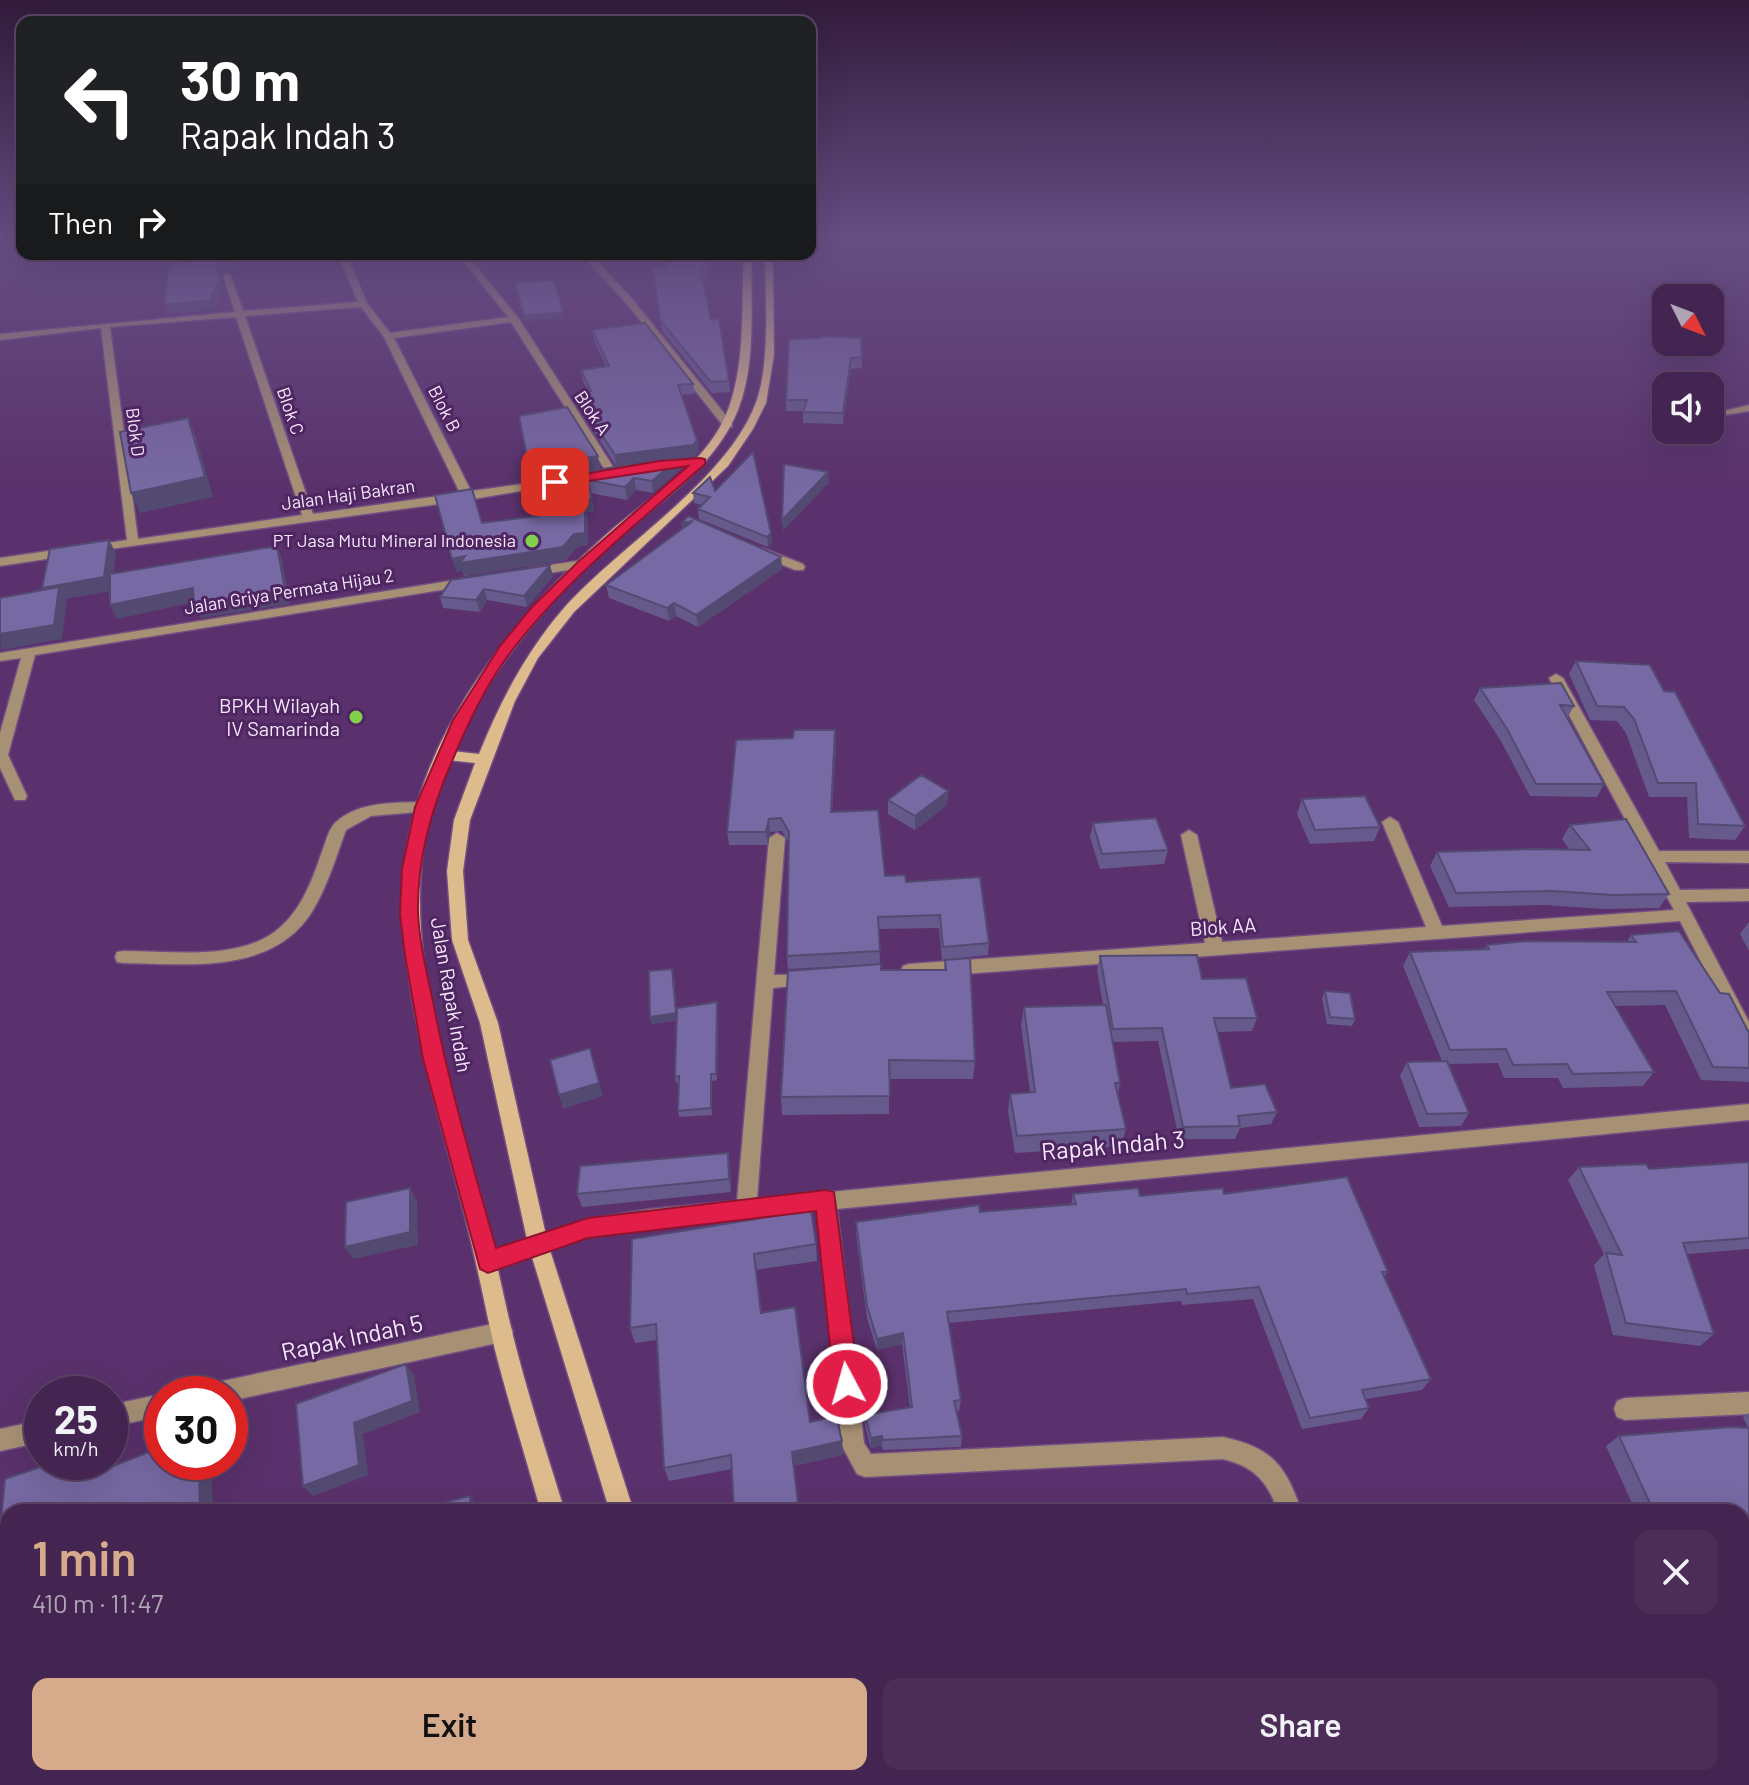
<!DOCTYPE html>
<html lang="en">
<head>
<meta charset="utf-8">
<style>
  :root { --surface:#442551; --page:#4b2d58; --text:#f1f3f6; --muted:#afa5b7; --line:#5c4268; --accent:#d6ab8b }
  body { margin:0; font-family:Barlow,sans-serif; background:var(--page); color:var(--text); height:100vh; display:flex; flex-direction:column; font-size:30px; white-space:nowrap }
  * { box-sizing:border-box; margin:0 }
  p { font-size:26px; color:var(--muted) }
  .icon { flex:none; width:44px; height:44px; fill:none; stroke:currentColor; stroke-width:2; stroke-linecap:round; stroke-linejoin:round }
  .map { position:relative; flex:1; overflow:hidden }
  .sheet { position:absolute; left:0px; top:1504px; width:1750px; height:282px; display:flex; flex-direction:column; background:var(--surface); border-radius:24px 24px 0 0; box-shadow:0 8px 32px #0002,0 0 0 2px var(--line) }
  .sheet>* { flex:none }
  .top-card { position:absolute; left:16px; top:16px; width:800px; height:244px; border-radius:16px; box-shadow:0 8px 32px #0002,0 0 0 2px var(--line); background:#202124; color:#fff; overflow:hidden }
  .needle { width:52px; rotate:132deg }
  .buttons { position:absolute; left:1652px; top:284px; display:grid; gap:16px }
  .buttons a { display:grid; place-items:center; width:72px; height:72px; border-radius:16px; background:var(--surface); box-shadow:0 8px 32px #0002,0 0 0 2px var(--line); font-size:40px }
  .speed { position:absolute; left:24px; top:1376px; display:flex; gap:16px; font-size:40px; font-weight:700; text-align:center }
  .speed>* { display:grid; place-content:center; width:104px; height:104px; border-radius:50%; background:var(--surface); box-shadow:0 8px 32px #0002,0 0 0 2px var(--line); line-height:1 }
  .speed small { font-size:20px; font-weight:400 }
  .speed .limit { border:12px solid #d22; background:#fff; color:#111 }
  .pin { position:absolute; display:grid; place-items:center; width:68px; height:68px; color:#fff; margin:-34px; border-radius:16px; box-shadow:0 4px 12px #0006 }
  .me { position:absolute; width:88px; margin:-44px; rotate:354deg; stroke-linejoin:round; filter:drop-shadow(0 0 6px #0008) }
  .turn { display:flex; align-items:center; gap:28px; height:168px; padding:0 32px; font-size:36px }
  .turn .icon { width:104px; height:104px; stroke-width:2.5 }
  .turn b { display:block; font-size:56px; line-height:68px }
  .then { display:flex; align-items:center; height:76px; padding:0 32px; background:#0003; gap:16px; font-size:30px }
  .round { display:grid; place-items:center; flex:none; width:84px; height:84px; border-radius:16px; background:var(--page) }
  .overview { display:flex; align-items:center; justify-content:space-between; height:136px; padding:0 32px }
  h1 { font-size:48px; font-weight:600; line-height:60px; color:var(--accent) }
  .cta { display:flex; gap:16px; margin-top:auto; padding:16px 32px }
  .cta a { flex:1; height:92px; border-radius:16px; background:var(--accent); color:#111; font-size:32px; font-weight:600; line-height:92px; text-align:center }
  .cta a+a { background:var(--page); color:var(--text) }
  .map>svg:first-child { display:block }
  .lines { fill:none; stroke-linecap:round; stroke-linejoin:round }
  .minor-casing { stroke:#734e83; stroke-width:3 }
  .secondary-casing { stroke:#734e83; stroke-width:3 }
  .minor { fill:#a79175; fill-rule:evenodd }
  .secondary { fill:#debb8d; fill-rule:evenodd }
  .wall { fill:#665a8c }
  .shaded-wall { fill:#534a72 }
  .building { fill:#7769a3; stroke:#534a72; stroke-width:2 }
  .route { fill:#e11d48; stroke:#92132f; stroke-width:2 }
  .poi-dot { fill:#83d04e; stroke:#4f2661; stroke-width:3 }
  .labels { text-anchor:middle; stroke-width:6; stroke-linejoin:round; paint-order:stroke }
  .far-street-label { font-size:18px; fill:#f6e8fd; stroke:#4f2661 }
  .far-poi-label { font-size:18px; fill:#f6e8fd; stroke:#4f2661; text-anchor:end }
  .poi-label { font-size:20px; fill:#f6e8fd; stroke:#4f2661; text-anchor:end }
  .street-label { font-size:20px; fill:#f6e8fd; stroke:#4f2661 }
  .near-street-label { font-size:24px; fill:#f6e8fd; stroke:#4f2661 }
</style>
</head>
<body>
<div class="map">
<svg width="1749" height="1785" viewBox="0 0 1749 1785">
  <rect width="100%" height="100%" fill="#5a316c"/>
  <g class="lines">
    <!-- minor casing -->
    <g class="minor-casing">
      <path id="minor" d="M338 254H346L367 303 390 333 508 317 458 254H466L519 319 617 473 616 475 607 473 511 322 394 338 471 491 552 480 558 483 556 485 468 500 88 552V546L127 540 101 328 0 340V334L235 312 223 276 227 273 231 276 243 311 358 302ZM361 307 384 337 460 493 313 514 245 316ZM236 317 302 515 138 539 110 327Z
        M581 254H590L633 300 732 423V427H724L627 304Z
        M1749 405V411L1725 415 1720 412Z
        M700 459 705 462 704 464 662 467 657 464 662 461Z
        M69 548 75 552 73 555 0 566V558Z
        M762 548 803 564 805 567 803 570H795L758 555 756 552Z
        M584 560 590 564 588 567 530 576 524 572 530 568Z
        M468 578 474 582 472 585 35 655 8 755 27 796 25 800H15L0 768V733L21 658 0 661V653Z
        M1556 674 1563 678 1659 851H1749V863L1665 862 1680 890 1749 889V901L1686 902 1749 1022V1046L1743 1044 1680 921 909 978 903 976 901 971 903 966 909 964 1205 943 1181 835 1189 830 1197 835 1222 942 1426 927 1382 822 1390 817 1398 822 1442 926 1674 910 1549 678Z
        M424 802 429 803 431 807 429 811 371 816 346 830C336 857 328 885 313 910 274 975 189 964 123 963L117 962 115 957 117 952 123 951C168 951 222 959 263 939 298 921 311 884 323 849 326 841 329 828 336 822 359 801 395 803 424 802Z
        M777 833 785 838 774 975 812 974 815 979 812 984 773 988 757 1199 1749 1104V1120L837 1209 864 1443 871 1454 1223 1437C1273 1448 1285 1465 1302 1512H1278C1268 1482 1255 1467 1223 1459L865 1477 857 1474 842 1446 817 1211 651 1227 588 1237 488 1272 481 1269 478 1262 481 1255 588 1219 651 1209 737 1201 769 838Z
        M502 1322 510 1325 513 1332 510 1339 502 1342 230 1401V1394H202L205 1386 213 1383Z
        M1749 1392V1414L1625 1420 1617 1417 1614 1409 1617 1401 1625 1398Z
        M162 1394V1416L110 1427V1405Z
        M42 1420V1442L0 1451V1429Z
        M1749 1670V1696L1742 1697V1671Z"/>
    </g>
    <!-- secondary casing -->
    <g class="secondary-casing">
      <path id="secondary" d="M744 254H752C750 305 757 362 738 410 714 470 655 504 609 545 545 604 488 671 452 751L479 754C501 700 526 652 564 608 620 545 724 483 755 405 771 365 765 297 765 254H773L774 355 766 403 753 429 728 466 574 612 538 658 515 701 470 820 463 871 468 940 498 1023 548 1244 634 1512H610L528 1244 480 1023 452 940 447 871 454 820 475 763 448 760C382 905 448 1076 486 1220 498 1265 506 1311 518 1355 532 1408 549 1460 565 1512H541C526 1458 509 1405 495 1350 485 1307 477 1264 466 1221 438 1108 385 951 409 836 426 751 474 675 530 611 556 581 585 553 615 527 657 492 710 461 729 407 746 359 741 304 744 254Z
        M588 1778H614L615 1785H589Z
        M652 1778H678L679 1785H653Z"/>
    </g>
    <!-- minor -->
    <use href="#minor" class="minor"/>
    <!-- secondary -->
    <use href="#secondary" class="secondary"/>
  </g>
  <!-- wall -->
  <path class="wall" d="M710 254 709 278H702L711 320 729 381 730 392 712 393 662 331 653 268 666 267Z
    M231 257 234 266 231 272 227 270 220 275 224 288 213 309 169 314 165 305Z
    M592 330 693 384 695 394 682 395 697 440 699 451 694 457 680 458 681 469 653 493 636 490 627 500 590 493 594 511 587 512 588 545 577 547 566 560 464 576 462 570 456 572 482 523 538 516 519 416 600 469 643 463 616 466 577 404 575 394 588 391 583 381 581 370 606 366 594 341Z
    M861 338 862 368 851 369 843 424 803 423V411H786V400Z
    M753 452 772 542 768 547 699 519 698 509 702 505 694 503 693 493 715 491Z
    M682 523 781 557 782 569 698 627 676 616 669 621 609 598 606 585 682 529Z
    M553 576 527 607 487 600 480 612 443 608 440 597Z
    M1576 661 1664 691 1745 826 1735 840 1689 838 1687 797H1649L1626 733 1617 721 1590 720 1569 674Z
    M1480 688 1574 706 1567 718 1604 784 1597 797 1530 796 1501 741 1474 700Z
    M836 743 832 812 885 876 906 882 989 943 988 955 942 960 939 928 879 929 880 964 788 969 787 956 789 843 782 831 770 832 768 845H729L727 832Z
    M948 791 947 805 915 830 888 814V800Z
    M1302 799 1380 827 1374 841 1310 844 1297 814Z
    M1093 823 1168 850 1164 864 1100 869 1090 837Z
    M1570 825 1669 894 1659 908 1604 909 1545 905 1449 907 1430 866 1437 852 1570 850 1562 839Z
    M1749 922V951L1740 934Z
    M1631 935 1720 993 1749 1033V1082L1701 1080 1665 1005 1615 1006 1654 1072 1643 1086 1563 1088 1558 1078H1504L1498 1063 1449 1064 1469 1113 1461 1126 1419 1127 1400 1076 1407 1062 1442 1061 1403 966 1410 952 1485 949 1487 945 1627 942Z
    M1100 956 1202 979 1257 1018 1252 1031 1217 1032 1231 1088 1277 1112 1271 1124 1240 1128 1235 1139H1179L1158 1041 1113 1042 1120 1083 1118 1094 1126 1129 1121 1146 1015 1153 1008 1111 1010 1094 1030 1092 1021 1025 1024 1007 1103 1005 1097 970Z
    M945 960 975 1061 973 1079H889V1114L782 1115 781 1097 881 970H944Z
    M674 976 677 1019 718 1009 717 1080 712 1081V1115L679 1117 678 1111V1083H676L675 1077 677 1020 652 1024 650 1017Z
    M1325 991 1355 1019 1352 1026 1327 1024 1322 998Z
    M728 1153 730 1166 731 1192 582 1207 577 1194Z
    M1749 1163V1249L1687 1254 1714 1334 1700 1346 1613 1335 1594 1265 1604 1254 1568 1180 1579 1167 1649 1169Z
    M1073 1194 1140 1196 1224 1194 1388 1272 1384 1277 1431 1379 1422 1390 1366 1399 1369 1408 1361 1419 1302 1429 1253 1299 1182 1305 1181 1301 948 1323 961 1400 959 1411H956L962 1436 961 1447 883 1450 882 1446 871 1448 865 1426V1415L910 1407 902 1344 877 1350 867 1318 856 1234V1222L1071 1205Z
    M632 1239 816 1244 817 1261 756 1270 761 1313 810 1422 842 1441 843 1455 793 1466 799 1512H837H734L732 1469 669 1481 664 1468 657 1340 635 1343 630 1328Z
    M1749 1413V1539L1742 1538V1512H1636L1606 1446 1619 1436 1748 1428 1743 1417Z"/>
  <!-- shaded-wall -->
  <path class="shaded-wall" d="M231 257 234 266 231 272 228 264Z
    M224 261 227 270 220 275 224 288 213 309 169 314 165 305Z
    M563 312 564 318 525 322 524 316Z
    M851 358V369L843 424V413Z
    M188 418 196 437 213 497 140 513 131 493Z
    M697 440 699 451 694 457 680 458 681 469 653 493 652 481 678 459 616 466 615 455Z
    M598 456 600 469 532 480 529 467Z
    M828 472 829 483 783 531 782 520Z
    M634 478 636 490 627 500 625 487Z
    M592 498 594 511 587 512 588 545 577 547 566 560 464 576 462 570 456 572 452 559 585 499Z
    M693 521 683 535 682 523Z
    M771 533 772 542 768 547 767 537Z
    M109 540 116 553 111 591 65 599 67 601 62 639 1 650 0 634 50 601 42 588Z
    M277 546 282 559 290 604 201 618 194 604Z
    M781 557 782 569 698 627 696 615Z
    M550 565 553 576 527 607 524 596Z
    M193 588 199 601 117 619 110 605Z
    M484 589 487 600 480 612 476 600Z
    M674 603 676 616 669 621 667 608Z
    M835 730 836 743 831 825V812Z
    M948 791 947 805 915 830V816Z
    M769 819 770 832 768 845 766 832Z
    M672 969 677 1020 652 1024 650 1017Z
    M717 1002 718 1009 717 1080 716 1074Z
    M711 1074 712 1081V1115L711 1108Z
    M599 1083 603 1096 563 1109 559 1095Z
    M728 1153 730 1166 731 1192 729 1179Z
    M410 1188 417 1201 418 1245 353 1259 345 1247Z
    M903 1333 902 1344 877 1350V1339Z
    M406 1364 414 1375 420 1412 363 1434 368 1475 313 1496 303 1486 354 1423Z
    M882 1436V1446L871 1448V1438Z
    M842 1441 843 1455 793 1466 792 1452Z
    M86 1462H101L99 1488 85 1477Z
    M199 1462H211L213 1512H200Z
    M470 1496 477 1506V1512H470Z
    M8 1778H26V1785H7Z
    M331 1778H342V1785H331Z
    M492 1778H499L500 1785H493Z"/>
  <!-- building -->
  <path class="building" d="M667 254H708V268H700L711 320 719 319 729 381 711 382 660 320 653 268 666 267Z
    M231 257 228 264 224 261 217 266 220 279 210 300 165 305 168 271 171 270V264Z
    M554 280 563 312 524 316 515 283Z
    M645 323 693 384 678 385 697 440 693 445 615 455 575 394 591 391 581 370 609 366 592 330Z
    M820 336 861 338 862 357 851 358 843 413 803 412 807 400H786L789 339 820 338Z
    M567 407 598 456 529 467 519 416Z
    M188 418 205 477 131 493 120 432Z
    M753 452 771 533 767 537 698 509 710 497 693 493 710 477 715 491Z
    M680 457 652 481 634 478 625 487 587 480 592 498 585 499V533L574 534 563 547 460 563 465 556 452 559 435 495 472 489 482 523 538 516 531 480Z
    M784 464 828 472 782 520Z
    M688 516 781 557 696 615 674 603 667 608 606 585 693 521 682 523Z
    M109 540 104 577 42 588 50 549Z
    M277 546 285 590 194 604 193 588 110 605V574Z
    M550 565 524 596 484 589 476 600 440 597 451 580Z
    M59 587 54 625 0 634V598Z
    M1576 661 1650 665 1664 691 1675 692 1745 826 1698 824 1696 783H1658L1634 719 1624 707 1597 706Z
    M1561 683 1574 706 1560 705 1604 784H1536L1507 729 1480 688Z
    M794 730H835L831 812 878 810 885 876 905 875 906 882 980 877 989 943 943 947 940 915 878 917 880 951 787 956 789 832 781 818 769 819 766 832H727L736 740 793 738Z
    M921 775 948 791 915 816 888 800Z
    M1365 796 1380 827 1315 830 1302 799Z
    M1156 818 1168 850 1102 854 1093 823Z
    M1626 819 1669 894 1613 895 1553 891 1456 893 1437 852 1535 849 1590 850 1570 825Z
    M1679 931 1720 993 1729 994 1749 1033V1068L1713 1067 1676 991 1607 992 1654 1072 1573 1074 1567 1064 1513 1065 1506 1049 1450 1050 1410 952 1489 949 1487 945 1527 941 1636 942 1631 935Z
    M1197 955 1202 979 1246 978 1257 1018H1214L1231 1088 1265 1084 1277 1112 1238 1116 1240 1126 1183 1127 1162 1028 1113 1029 1100 956Z
    M970 958 975 1061 889 1060 890 1096 781 1097 788 971 881 964V970H946L945 960Z
    M672 969 676 1013 650 1017 649 971Z
    M1325 991 1350 993 1355 1019 1330 1017Z
    M717 1002 716 1074H711V1108L678 1111 679 1076 675 1077 677 1008Z
    M1106 1005 1120 1083H1115L1126 1129 1017 1136 1010 1094 1035 1092 1024 1007Z
    M590 1048 599 1083 559 1095 550 1060Z
    M1447 1061 1469 1113 1427 1114 1407 1062Z
    M728 1153 729 1179 577 1194 580 1166Z
    M1748 1162 1749 1163V1238L1683 1243 1714 1334 1626 1323 1606 1253 1622 1255 1579 1167 1646 1164 1649 1169Z
    M1347 1177 1388 1272H1382L1431 1379 1362 1390 1369 1408 1310 1418 1259 1287 1187 1294 1186 1289 947 1312 961 1400 954 1401 962 1436 883 1440 882 1436 871 1438 865 1415 912 1407 903 1333 877 1339 867 1306 856 1222 979 1205 980 1212 1076 1204 1073 1194 1138 1188 1140 1196 1223 1188 1224 1194Z
    M410 1188V1232L345 1247 346 1202Z
    M811 1210 816 1244 754 1254 761 1313 795 1307 810 1422 836 1416 842 1441 792 1452 799 1512 835 1502 837 1512H734L731 1455 664 1468 656 1324 630 1328 632 1239Z
    M406 1364 412 1401 354 1423 359 1465 303 1486 296 1404Z
    M1730 1427 1749 1428V1530H1742V1512H1654L1619 1436Z
    M162 1447V1462H199L200 1512H8L7 1785H0V1531L5 1479 55 1462H86L85 1477Z
    M470 1496V1512H407Z
    M99 1778H331V1785H98Z
    M378 1778H492L493 1785H362Z"/>
  <!-- sky -->
  <linearGradient id="sky" x2="0" y2="1"><stop stop-color="#321b3b"/><stop offset="0.49" stop-color="#654e83"/><stop offset="1" stop-color="#654e83" stop-opacity="0"/></linearGradient>
  <rect width="1749" height="487" fill="url(#sky)"/>
  <!-- route -->
  <path class="route" d="M700 458 705 459V464C638 523 567 579 513 649 486 684 467 725 450 766 430 813 417 861 418 912 419 942 427 973 433 1002 449 1085 473 1167 496 1248L588 1218 826 1190 834 1192 859 1384 855 1393 847 1397 838 1393 834 1384 816 1211 588 1238 488 1273 480 1269 423 1059 405 955 400 914 402 869 415 807 453 720 500 646 532 607 579 561 688 466 555 486 548 482 555 479 659 461Z"/>
  <!-- markers -->
  <g class="poi-dot">
    <circle cx="532" cy="541" r="8"/>
    <circle cx="356" cy="717" r="8"/>
  </g>
  <g class="labels">
    <!-- far-street labels -->
    <g class="far-street-label">
      <text transform="translate(444 409) rotate(63)" y="6">Blok B</text>
      <text transform="translate(290 411) rotate(71)" y="6">Blok C</text>
      <text transform="translate(592 413) rotate(56)" y="6">Blok A</text>
      <text transform="translate(135 432) rotate(83)" y="6">Blok D</text>
      <text transform="translate(348 495) rotate(-8)" y="6">Jalan Haji Bakran</text>
      <text transform="translate(289 592) rotate(-9)" y="6">Jalan Griya Permata Hijau 2</text>
    </g>
    <!-- far-poi labels -->
    <g class="far-poi-label">
      <text x="516" y="547">PT Jasa Mutu Mineral Indonesia</text>
    </g>
    <!-- poi labels -->
    <g class="poi-label">
      <text x="340" y="713">BPKH Wilayah<tspan x="340" dy="23">IV Samarinda</tspan></text>
    </g>
    <!-- street labels -->
    <g class="street-label">
      <text transform="translate(1223 927) rotate(-4)" y="7">Blok AA</text>
      <text transform="translate(451 995) rotate(80)" y="7">Jalan Rapak Indah</text>
    </g>
    <!-- near-street labels -->
    <g class="near-street-label">
      <text transform="translate(1113 1146) rotate(-5)" y="8">Rapak Indah 3</text>
      <text transform="translate(352 1338) rotate(-12)" y="8">Rapak Indah 5</text>
    </g>
  </g>
</svg>
<div class="buttons">
<a><svg class="needle" viewBox="-14 -14 28 28"><path d="M0-13l5 13h-10z" fill="#e53935"/><path d="M0 13l5-13h-10z" fill="#afa5b7"/></svg></a>
<a><svg class="icon" aria-label="sound" viewBox="0 0 24 24"><path d="M4 9h4l5-4v14l-5-4H4zM17 9q2 3 0 6"/></svg></a>
</div>
<div class="speed"><div>25<small>km/h</small></div><div class="limit">30</div></div>
<div class="pin" style="left:555px;top:482px;background:#d93025"><svg class="icon" aria-label="arrive" viewBox="0 0 24 24"><path d="M6 21V4h12l-3 4 3 4H6"/></svg></div>
<svg class="me" style="left:847px;top:1384px" viewBox="-20 -20 40 40"><circle r="17" fill="#e11d48" stroke="#fff" stroke-width="3"/><path d="M0-11L8 9 0 5-8 9z" fill="#fff"/></svg>
<div class="top-card">
<div class="turn"><svg class="icon" aria-label="left" viewBox="0 0 24 24"><path d="M17 20v-9H6M10 6l-5 5 5 5"/></svg><div><b>30 m</b>Rapak Indah 3</div></div>
<div class="then">Then<svg class="icon" aria-label="right" viewBox="0 0 24 24"><path d="M7 20v-9h11M14 6l5 5-5 5"/></svg></div>
</div>
<section class="sheet">
<div class="overview"><div><h1>1 min</h1><p>410 m · 11:47</p></div><a class="round"><svg class="icon" aria-label="close" viewBox="0 0 24 24"><path d="M6 6l12 12M18 6L6 18"/></svg></a></div>
<div class="cta"><a>Exit</a><a>Share</a></div>
</section>
</div>
</body>
</html>
